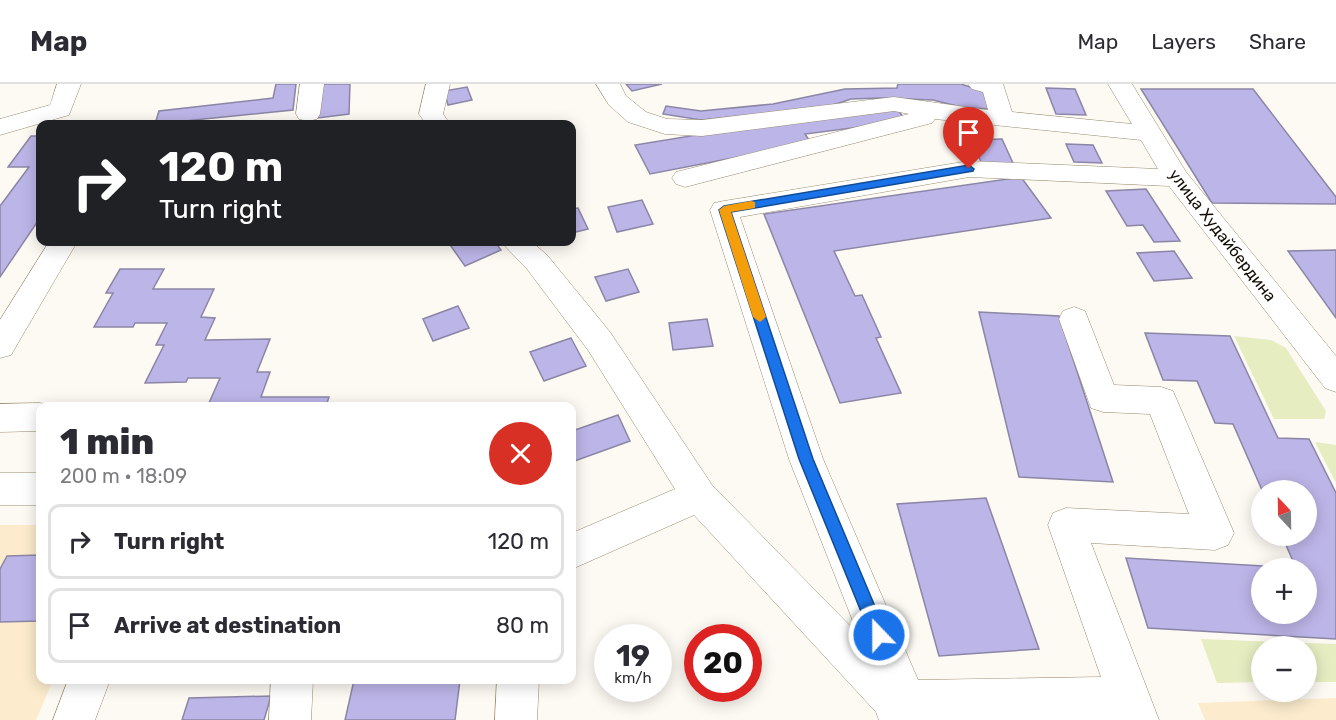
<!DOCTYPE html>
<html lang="en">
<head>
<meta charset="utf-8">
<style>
  :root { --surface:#fff; --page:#f2f2f3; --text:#2b2b33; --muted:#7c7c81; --line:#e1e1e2 }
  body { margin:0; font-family:Rubik,sans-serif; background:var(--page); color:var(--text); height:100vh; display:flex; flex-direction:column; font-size:22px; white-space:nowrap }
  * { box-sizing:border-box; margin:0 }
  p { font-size:20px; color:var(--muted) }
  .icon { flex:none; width:33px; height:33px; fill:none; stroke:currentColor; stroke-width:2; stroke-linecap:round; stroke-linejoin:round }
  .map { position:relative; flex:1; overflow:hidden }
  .side { position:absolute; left:36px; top:318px; width:540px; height:282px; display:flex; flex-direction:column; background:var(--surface); border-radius:12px; box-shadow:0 3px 15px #0003 }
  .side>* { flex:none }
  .top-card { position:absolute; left:36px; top:36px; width:540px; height:126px; border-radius:12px; box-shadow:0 3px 15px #0003; background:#202124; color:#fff; overflow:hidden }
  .needle { width:39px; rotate:338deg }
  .controls { position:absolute; left:1251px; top:396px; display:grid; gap:12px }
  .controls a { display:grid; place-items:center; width:66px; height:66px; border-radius:50%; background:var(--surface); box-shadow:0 3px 15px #0003; font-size:30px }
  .speed { position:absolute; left:594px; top:540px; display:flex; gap:12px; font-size:30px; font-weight:700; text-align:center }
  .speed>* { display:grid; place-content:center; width:78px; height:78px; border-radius:50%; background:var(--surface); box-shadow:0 3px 15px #0003; line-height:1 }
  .speed small { font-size:15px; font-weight:400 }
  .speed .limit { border:9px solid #d22; background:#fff; color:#111 }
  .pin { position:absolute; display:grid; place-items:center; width:51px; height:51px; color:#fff; margin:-62px -26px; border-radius:50% 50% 50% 0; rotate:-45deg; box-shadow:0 0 6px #0007 }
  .pin .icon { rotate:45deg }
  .me { position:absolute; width:66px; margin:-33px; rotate:338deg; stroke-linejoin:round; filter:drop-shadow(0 0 4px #0008) }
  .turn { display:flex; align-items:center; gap:21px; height:126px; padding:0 24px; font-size:27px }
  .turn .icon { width:78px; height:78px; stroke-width:2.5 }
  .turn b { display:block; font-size:42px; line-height:51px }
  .round { display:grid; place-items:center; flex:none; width:63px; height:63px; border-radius:32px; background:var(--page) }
  .summary { display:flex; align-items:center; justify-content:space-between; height:102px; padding:0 24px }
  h1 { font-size:36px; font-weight:800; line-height:45px }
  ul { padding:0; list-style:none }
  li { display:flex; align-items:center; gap:18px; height:75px; margin:0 12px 9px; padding:0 12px; border:3px solid var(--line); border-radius:12px }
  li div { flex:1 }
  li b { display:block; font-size:22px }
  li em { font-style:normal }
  header { display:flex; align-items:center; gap:36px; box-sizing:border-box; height:84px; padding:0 30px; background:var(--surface); border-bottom:2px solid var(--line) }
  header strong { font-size:28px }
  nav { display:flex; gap:33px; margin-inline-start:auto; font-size:21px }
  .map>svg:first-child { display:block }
  .built { fill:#fceccd }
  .green { fill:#e5edc1 }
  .building { fill:#bcb5e7; stroke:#8b86a5; stroke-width:1.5; fill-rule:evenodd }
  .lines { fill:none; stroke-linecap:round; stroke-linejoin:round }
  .minor-casing { stroke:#998a6d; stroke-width:1 }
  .minor { fill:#fff; fill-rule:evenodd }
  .route { fill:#1a73e8; stroke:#114b97; stroke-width:1.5 }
  .slow { fill:#f59e0b }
  .labels { text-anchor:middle; stroke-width:4.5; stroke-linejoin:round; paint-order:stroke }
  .street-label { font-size:16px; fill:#110b03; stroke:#fff }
</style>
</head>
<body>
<header>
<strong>Map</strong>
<nav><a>Map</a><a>Layers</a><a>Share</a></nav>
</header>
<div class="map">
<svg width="1336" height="636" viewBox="0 0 1336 636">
  <rect width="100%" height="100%" fill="#fdfaf4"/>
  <!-- built -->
  <path class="built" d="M0 441H40V596H53L36 636H0Z
    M1336 614V636H1205L1198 619Z"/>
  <!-- green -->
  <path class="green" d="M1234 252 1271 256 1286 264 1326 327 1324 335H1274Z
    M1315 358 1336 361V399Z
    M1201 555 1336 560V598H1307L1306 562H1262L1261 598 1217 599Z"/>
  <!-- building -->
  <path class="building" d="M276 0H296L293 26 155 40 159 27 273 14Z
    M320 0H350L349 30 318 34Z
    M626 0H662L632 7Z
    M898 0H961L986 8 991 25 965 24 933 16 881 14 851 15 827 23 701 36 663 30 666 22 701 27 773 20 845 5 897 4Z
    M467 3 472 16 448 21 444 7Z
    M1046 4 1075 5 1086 31 1056 30Z
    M1141 5H1253L1336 113V120L1212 119Z
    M896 23 906 37 805 50 811 59 650 90 635 61 783 37Z
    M31 52H40V134L0 193V122L29 83H8Z
    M1002 55 1013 79 982 80 971 56Z
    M1066 60 1093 61 1102 79 1074 78Z
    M1021 93 1051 134 834 167 855 212 862 211 881 253 876 254 901 309 840 319 764 130Z
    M1146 105 1180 157 1154 158 1143 141 1127 142 1106 107Z
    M642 116 653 140 617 148 608 123Z
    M578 124 588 145 572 149V125Z
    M448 158H495L501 166 465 182Z
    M1336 166V234L1288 167Z
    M1174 167 1192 194 1154 197 1137 169Z
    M120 185H164L153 205H214L201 233 215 234 205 256 270 255 257 288H270L261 313H329L326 322H216L217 319H209L220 294H188L186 298 145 299 164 261H156L167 239H135L133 243H94L113 209H106Z
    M628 185 639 208 606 217 595 193Z
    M458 222 469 244 433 257 423 235Z
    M979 228 1059 232 1113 398 1019 393Z
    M707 235 713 262 673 266 669 239Z
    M1145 249 1230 252 1278 354 1309 355 1336 409V555L1148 544 1126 474 1296 484 1282 452H1306V406H1262L1233 340 1215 339 1197 297 1163 296ZM1262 484H1306V530H1262Z
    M571 254 586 282 544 297 530 268Z
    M618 331 630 357 572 378V347Z
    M986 414 1039 565 939 572 897 420Z
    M40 471V537L0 538V485L7 472Z
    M354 596H460L455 636H345Z
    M271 612 264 636H182L189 614Z"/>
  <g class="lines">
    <!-- minor casing -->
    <g class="minor-casing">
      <path id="minor" d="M57 0H81L69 31 0 51V35L50 21Z
        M300 0H324L320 30 317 35 308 37 299 35 296 30Z
        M426 0H450L443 30 450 40H426L419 30Z
        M596 0H620L626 12 646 28 667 35 702 36 894 13 988 26 983 8 972 5 968 0H1003L1012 28 1132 40 1108 0H1132L1186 88 1336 272V308L1325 304 1169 102 969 93 740 133 823 375 918 596 1101 593 1048 441 1053 429 1066 424 1189 430 1150 330 1103 328 1091 324 1059 235 1063 227 1074 223 1085 227 1114 301 1161 303 1173 307 1234 449 1228 461 1215 466 1091 459 1159 636H879L876 628 694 431 572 485V449L675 405 588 266 527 185 501 158H532L547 171 610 248 712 401 858 550 789 375 710 126 714 119 724 117 969 77 1158 85 1141 56 935 35 932 39 685 103 676 100 672 94 676 88 909 30 894 27 702 52 665 50 628 38 609 21Z
        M49 158H77L11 271 0 274V236Z
        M40 319 50 322H40V347L0 348V320Z
        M0 389H40V421H0Z
        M68 596H110L95 636H53Z
        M271 596H313L311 636H269Z
        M497 596H539L537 636H495Z"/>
    </g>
    <!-- minor -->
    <use href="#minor" class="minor"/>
  </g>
  <!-- route -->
  <path class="route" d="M969 81 974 85 973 87 731 128 813 375 887 551 885 557 879 560 873 557 799 375 719 126 724 122Z"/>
  <!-- slow -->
  <path class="slow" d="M751 117 755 118V124L731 128 766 233 760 238 753 233 719 126 724 122Z"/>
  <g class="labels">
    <!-- street labels -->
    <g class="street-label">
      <text transform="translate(1223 151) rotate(52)" y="6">улица Худайбердина</text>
    </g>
  </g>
</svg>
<div class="controls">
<a><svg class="needle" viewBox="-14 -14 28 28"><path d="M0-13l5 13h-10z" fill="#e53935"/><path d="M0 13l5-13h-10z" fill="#7c7c81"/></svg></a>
<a>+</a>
<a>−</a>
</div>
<div class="speed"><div>19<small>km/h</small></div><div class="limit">20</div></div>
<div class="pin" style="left:969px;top:85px;background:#d93025"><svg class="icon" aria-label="arrive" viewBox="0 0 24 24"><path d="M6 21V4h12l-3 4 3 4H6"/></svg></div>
<svg class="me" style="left:879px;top:551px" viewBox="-20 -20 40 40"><circle r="17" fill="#1a73e8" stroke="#fff" stroke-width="3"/><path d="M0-11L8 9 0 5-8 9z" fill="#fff"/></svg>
<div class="top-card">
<div class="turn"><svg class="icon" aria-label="right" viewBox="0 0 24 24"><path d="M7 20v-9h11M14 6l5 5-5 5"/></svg><div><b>120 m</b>Turn right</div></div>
</div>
<section class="side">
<div class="summary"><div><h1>1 min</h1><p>200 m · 18:09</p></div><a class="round" style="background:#d93025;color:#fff"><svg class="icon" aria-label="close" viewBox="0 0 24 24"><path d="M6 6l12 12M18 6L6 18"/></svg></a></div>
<ul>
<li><svg class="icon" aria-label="right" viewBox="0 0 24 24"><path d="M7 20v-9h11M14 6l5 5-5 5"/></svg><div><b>Turn right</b></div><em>120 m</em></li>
<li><svg class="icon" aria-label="arrive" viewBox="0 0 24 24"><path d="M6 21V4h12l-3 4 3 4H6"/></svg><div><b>Arrive at destination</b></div><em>80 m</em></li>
</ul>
</section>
</div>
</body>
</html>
